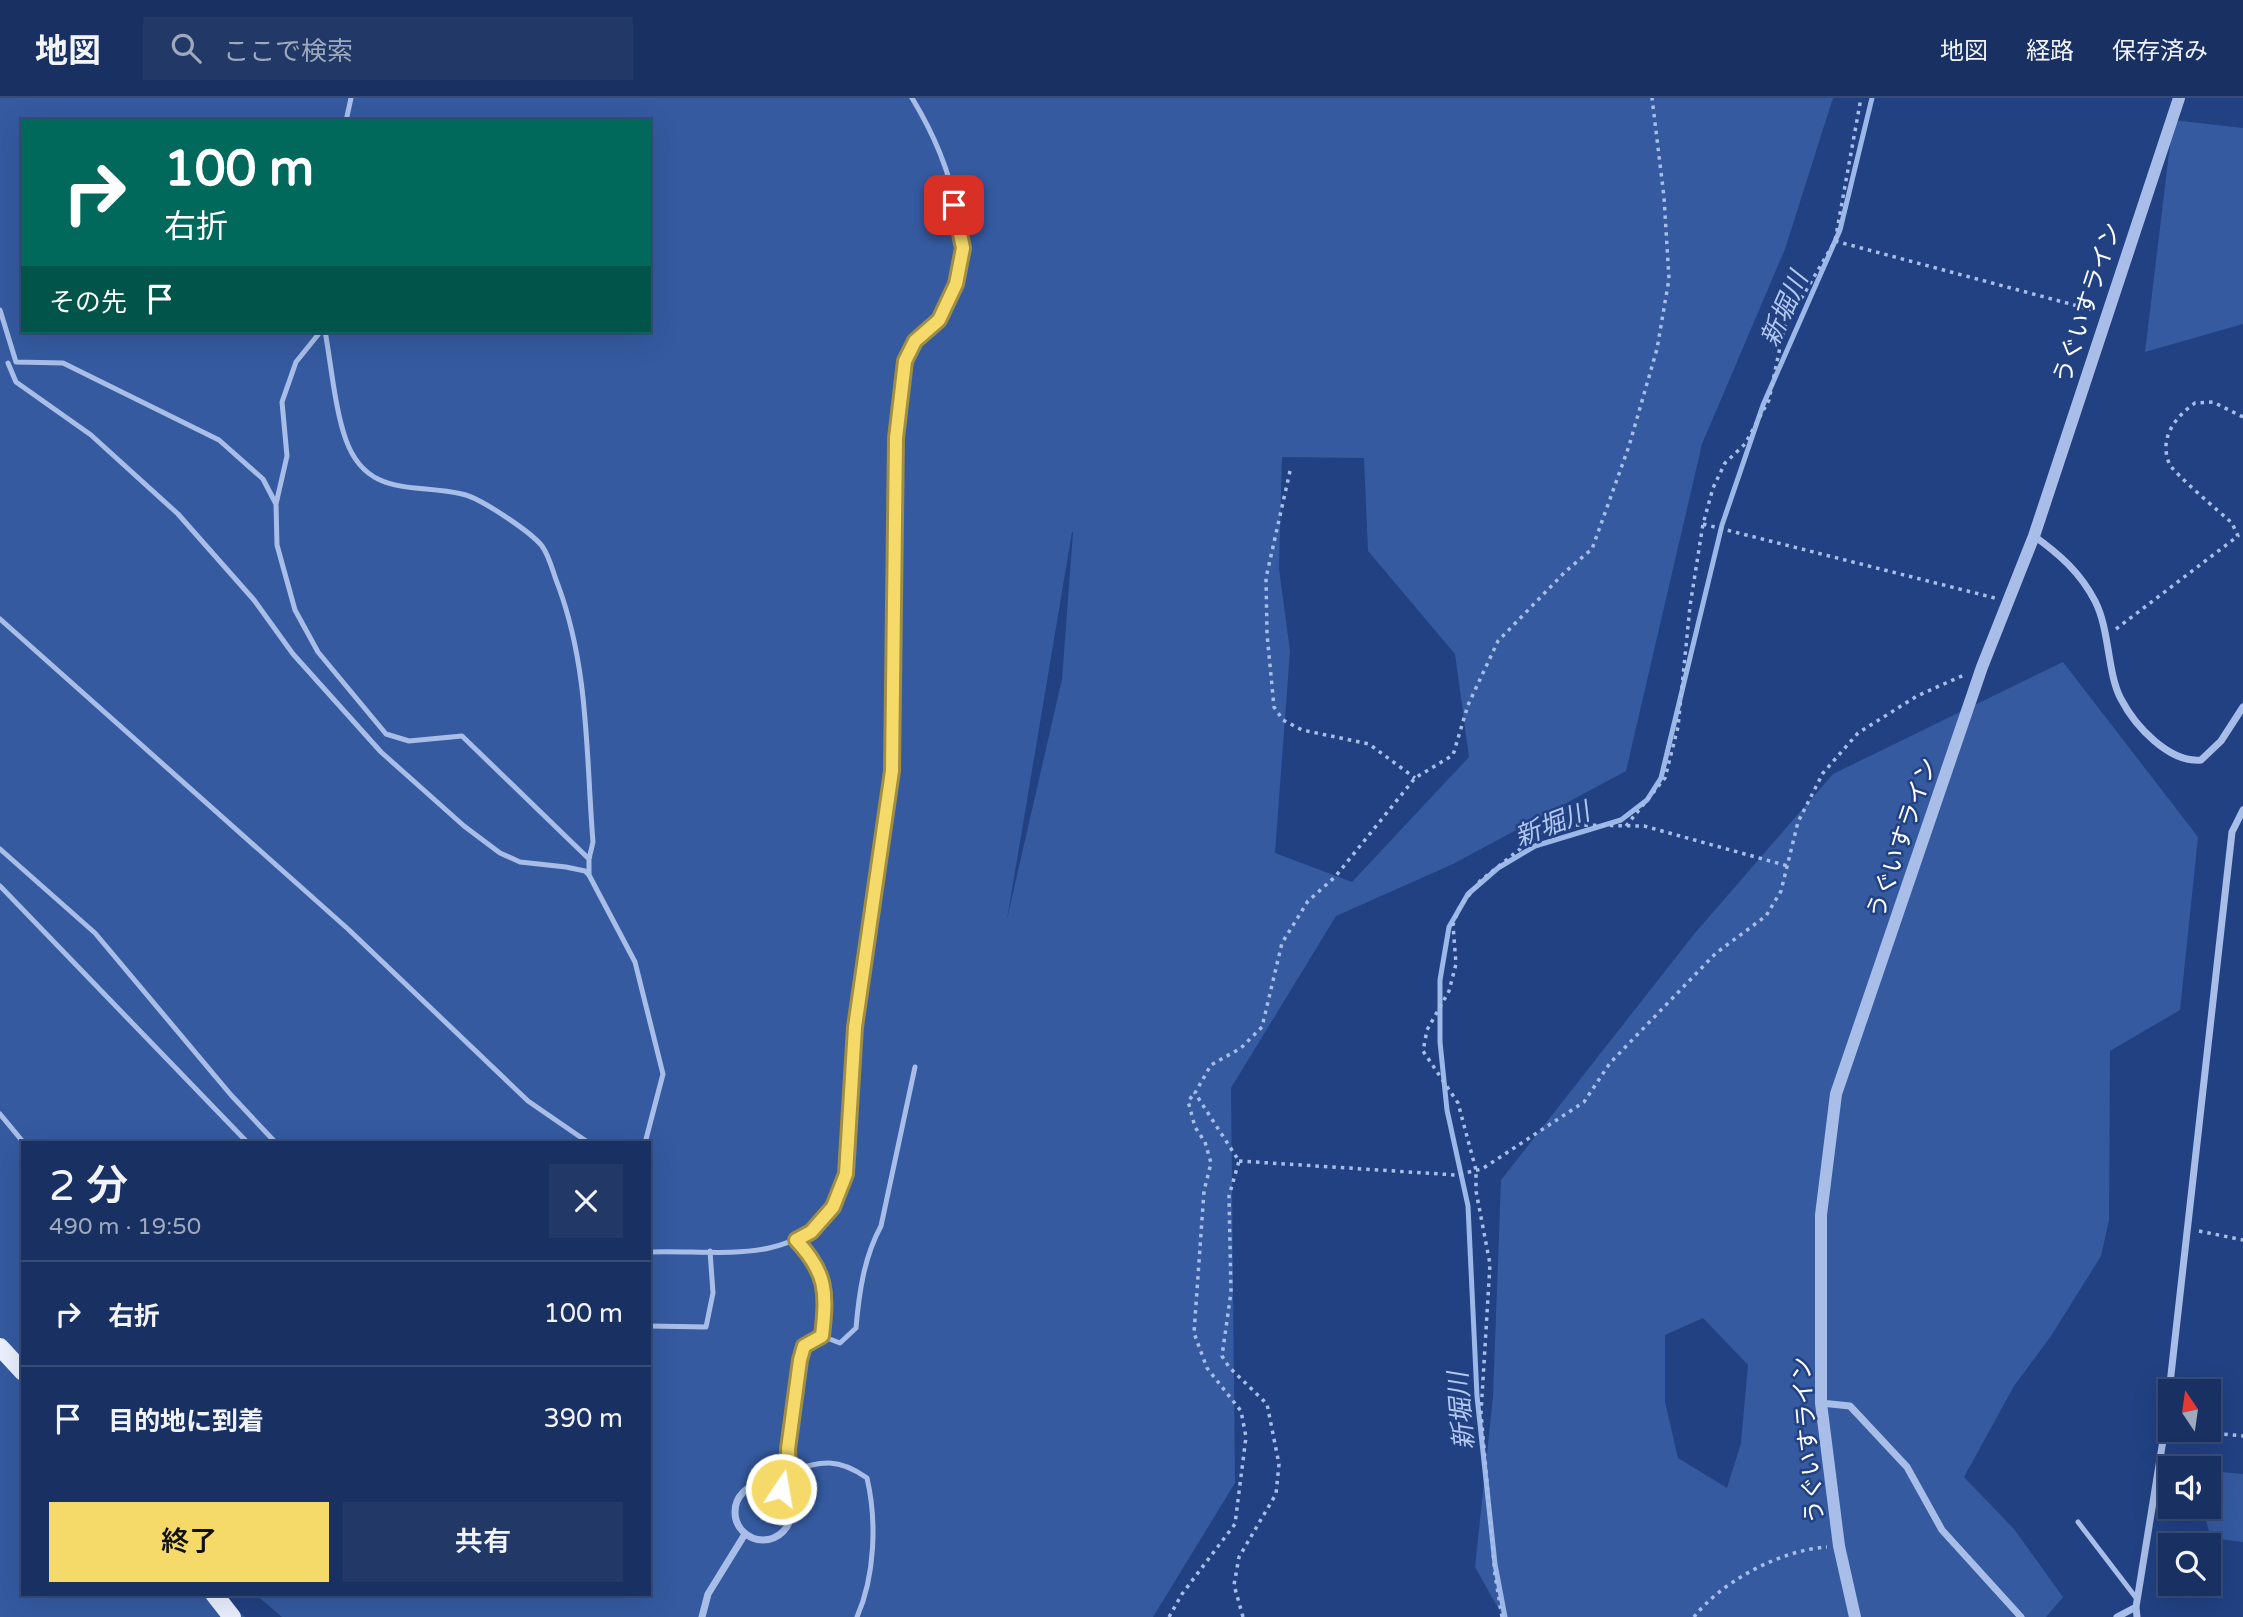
<!DOCTYPE html>
<html lang="ja">
<head>
<meta charset="utf-8">
<style>
  :root { --surface:#193162; --page:#223968; --text:#f1f3f6; --muted:#9fa9be; --line:#374c77; --accent:#f5da69 }
  body { margin:0; font-family:"Varela Round","Noto Sans JP",sans-serif; background:var(--page); color:var(--text); height:100vh; display:flex; flex-direction:column; font-size:26px; white-space:nowrap }
  * { box-sizing:border-box; margin:0 }
  p { font-size:23px; color:var(--muted) }
  .icon { flex:none; width:38px; height:38px; fill:none; stroke:currentColor; stroke-width:2; stroke-linecap:round; stroke-linejoin:round }
  .map { position:relative; flex:1; overflow:hidden }
  .drawer { position:absolute; left:21px; top:1043px; width:630px; height:455px; display:flex; flex-direction:column; background:var(--surface); border-radius:0px; box-shadow:0 7px 28px #0002,0 0 0 2px var(--line) }
  .drawer>* { flex:none }
  .top-card { position:absolute; left:21px; top:21px; width:630px; height:214px; border-radius:0px; box-shadow:0 7px 28px #0002,0 0 0 2px var(--line); background:#00695c; color:#fff; overflow:hidden }
  .needle { width:46px; rotate:347deg }
  .buttons { position:absolute; left:2158px; top:1281px; display:grid; gap:14px }
  .buttons a { display:grid; place-items:center; width:63px; height:63px; border-radius:0px; background:var(--surface); box-shadow:0 7px 28px #0002,0 0 0 2px var(--line); font-size:35px }
  .pin { position:absolute; display:grid; place-items:center; width:60px; height:60px; color:#fff; margin:-30px; border-radius:14px; box-shadow:0 4px 10px #0006 }
  .me { position:absolute; width:77px; margin:-38px; rotate:12deg; stroke-linejoin:round; filter:drop-shadow(0 0 5px #0008) }
  .turn { display:flex; align-items:center; gap:24px; height:147px; padding:0 28px; font-size:32px }
  .turn .icon { width:91px; height:91px; stroke-width:2.5 }
  .turn b { display:block; font-size:49px; line-height:60px }
  .then { display:flex; align-items:center; height:66px; padding:0 28px; background:#0003; gap:14px; font-size:26px }
  .round { display:grid; place-items:center; flex:none; width:74px; height:74px; border-radius:0px; background:var(--page) }
  .overview { display:flex; align-items:center; justify-content:space-between; height:119px; padding:0 28px }
  h1 { font-size:42px; font-weight:600; line-height:52px }
  .action { display:flex; gap:14px; margin-top:auto; padding:14px 28px }
  .action a { flex:1; height:80px; border-radius:0px; background:var(--accent); color:#111; font-size:28px; font-weight:600; line-height:80px; text-align:center }
  .action a+a { background:var(--page); color:var(--text) }
  ul { padding:0; list-style:none }
  li { display:flex; align-items:center; gap:21px; height:105px; padding:0 28px; border-top:2px solid var(--line) }
  li div { flex:1 }
  li b { display:block; font-size:26px }
  li em { font-style:normal }
  header { display:flex; align-items:center; gap:42px; box-sizing:border-box; height:98px; padding:0 35px; background:var(--surface); border-bottom:2px solid var(--line) }
  header strong { font-size:33px }
  nav { display:flex; gap:38px; margin-inline-start:auto; font-size:24px }
  .search { width:490px; height:63px; background:var(--page); display:flex; align-items:center; gap:18px; box-sizing:border-box; padding:0 24px; border-radius:0px; color:var(--muted); font-size:26px }
  .map>svg:first-child { display:block }
  .green { fill:#355aa0; fill-rule:evenodd }
  .lines { fill:none; stroke-linecap:round; stroke-linejoin:round }
  .stream { stroke:#9bb8e9; stroke-width:5 }
  .path { stroke:#a8bee8; stroke-width:3.5; stroke-dasharray:3.5 5; stroke-linecap:butt }
  .service { stroke:#a8bee8; stroke-width:5 }
  .minor { stroke:#a8bee8; stroke-width:7 }
  .tertiary { stroke:#a8bee8; stroke-width:12 }
  .primary { stroke:#eaf0fe; stroke-width:18 }
  .route-casing { stroke:#9f8e44; stroke-width:18 }
  .route { stroke:#f5da69; stroke-width:12 }
  .labels { text-anchor:middle; stroke-width:5; stroke-linejoin:round; paint-order:stroke }
  .street-label { font-size:24px; fill:#fff; stroke:#214182 }
  .water-label { font-size:26px; font-style:italic; fill:#b3c8f0; stroke:#214182 }
</style>
</head>
<body>
<header>
<strong>地図</strong>
<div class="search"><svg class="icon" aria-label="search" viewBox="0 0 24 24"><circle cx="10" cy="10" r="6"/><path d="M15 15l6 6"/></svg>ここで検索</div>
<nav><a>地図</a><a>経路</a><a>保存済み</a></nav>
</header>
<div class="map">
<svg width="2243" height="1519" viewBox="0 0 2243 1519">
  <rect width="100%" height="100%" fill="#214182"/>
  <!-- green -->
  <path class="green" d="M0 0H1833L1785 151 1702 346 1626 673 1453 766 1336 818 1231 990 1235 1385 1153 1519H282L255 1496H649V1045H23V1496H215L245 1519H0ZM23 23H649V233H23ZM1282 359 1364 360 1368 453 1455 556 1469 659 1352 784 1275 755 1290 553 1279 471ZM1073 434 1062 581 1007 821 1072 434Z
    M2173 22 2243 30V226L2145 254Z
    M2063 564 2198 739 2180 912 2110 953 2109 1122 2101 1158 2051 1238 2014 1288 1964 1379 2014 1431 2063 1499 2046 1519H1503L1475 1469 1493 1299 1501 1082 1695 835 1833 676ZM1703 1220 1748 1267 1741 1345 1727 1390 1678 1360 1665 1304V1237Z
    M2209 1373 2243 1376V1444L2211 1440 2202 1409H2208Z"/>
  <g class="lines">
    <!-- stream -->
    <path class="stream" d="M1505 1519 1495 1466 1477 1298 1468 1108 1447 1012 1440 944V882L1449 829 1468 796 1498 770 1535 748 1621 722 1647 702 1661 680 1722 427 1763 307 1840 132 1872 0"/>
    <!-- path -->
    <path class="path" d="M1835 143 2093 212
      M1290 373 1266 480 1267 536 1274 609 1283 622 1302 632 1369 646 1415 680
      M1703 426 1995 500
      M2116 531 2238 438 2232 425C2221 415 2173 375 2169 365 2159 340 2175 319 2195 305L2213 304 2243 319
      M1626 728 1665 680 1678 629 1690 508 1703 426 1713 390 1725 365 1745 346 1769 302 1784 230 1835 143 1861 0
      M1239 1063 1456 1077 1482 1071 1584 1004 1610 965 1716 855 1766 818 1781 793 1798 724 1823 675 1858 635 1917 598 1964 577
      M2199 1133 2243 1142
      M2182 1332 2243 1338
      M1169 1519 1182 1496 1235 1426 1246 1339 1241 1313 1207 1270 1194 1235 1204 1093 1211 1065 1205 1044 1195 1029 1188 1003 1195 995
      M1243 1519 1234 1487 1239 1459 1276 1396 1279 1366 1267 1306 1229 1269 1222 1258 1231 1194 1229 1098 1239 1063 1195 995 1211 967 1241 950 1262 929 1282 845 1308 803 1335 779 1415 680 1453 657 1468 607 1498 543 1566 473 1592 451 1629 348 1657 251 1669 181 1664 99 1652 0
      M1502 1519 1495 1477 1481 1315 1490 1166 1476 1093V1072L1458 1005 1423 953 1427 932 1449 893 1456 866 1453 827 1459 810 1480 783 1554 724 1574 727 1644 728 1788 768
      M1694 1519C1722 1483 1781 1452 1827 1449"/>
    <!-- service -->
    <path class="service" d="M346 23 351 0
      M0 212 16 264 63 265 219 342 263 381 276 406 277 447 295 512 318 554 386 636 409 643 462 638 589 761V777L635 864 663 976 645 1045
      M325 233C331 265 335 312 346 342 367 400 414 385 462 396 479 399 531 434 542 448 550 459 553 475 558 487 589 570 586 657 593 744L589 761
      M8 265 16 284 91 337 178 416 254 502 293 556 381 654 464 728 500 755 520 764 566 769 585 773 589 777
      M276 406 287 358 282 304 296 264 321 233
      M0 521 348 831 528 1003 589 1045
      M0 751 95 835 231 997 276 1045
      M0 788 248 1045
      M0 1016 24 1045
      M649 1154C712 1151 788 1169 831 1112 856 1079 851 977 855 933 861 846 886 760 892 673 895 638 892 601 893 565 893 471 892 377 903 283 908 240 918 250 939 222 985 159 948 59 912 0
      M649 1228 706 1229 713 1195 710 1153
      M822 1238 840 1245 856 1230C859 1195 864 1159 881 1128L915 969
      M789 1374 788 1351 800 1262 804 1248 822 1238C827 1194 827 1175 796 1142
      M781 1391 789 1374C821 1362 839 1360 867 1380 877 1423 875 1478 857 1519
      M2078 1424 2137 1501"/>
    <!-- minor -->
    <path class="minor" d="M2034 438C2059 456 2080 474 2095 503 2110 532 2107 575 2121 601 2135 628 2169 665 2201 662L2221 643 2243 609
      M1821 1305 1850 1308 1907 1369 1942 1432 2021 1519
      M735 1414a28 28 0 1 1 56 0a28 28 0 1 1-56 0Z
      M702 1519 708 1496 745 1436
      M2117 1519 2136 1509
      M2137 1519 2136 1509 2165 1330 2232 734 2243 712"/>
    <!-- tertiary -->
    <path class="tertiary" d="M1855 1519 1839 1448 1821 1305V1117L1836 996 1982 569 2034 438 2179 0"/>
    <!-- primary -->
    <path class="primary" d="M0 1249 23 1274
      M214 1496 232 1519"/>
  </g>
  <g class="lines">
    <!-- route casing -->
    <g class="route-casing">
      <path id="route" d="M781 1391 789 1374 788 1351 800 1262 804 1248 822 1238C827 1194 827 1175 796 1142L811 1134 833 1109 846 1076 855 929 892 673 896 340 905 263 915 243 939 222 956 186 963 150 954 107"/>
    </g>
    <!-- route -->
    <use href="#route" class="route"/>
  </g>
  <g class="labels">
    <!-- street labels -->
    <g class="street-label">
      <text transform="translate(2087 205) rotate(-72)" y="8">うぐいすライン</text>
      <text transform="translate(1902 740) rotate(-71)" y="8">うぐいすライン</text>
      <text transform="translate(1808 1342) rotate(-95)" y="8">うぐいすライン</text>
    </g>
    <!-- water labels -->
    <g class="water-label">
      <text transform="translate(1784 211) rotate(-66)" y="9">新堀川</text>
      <text transform="translate(1552 726) rotate(-21)" y="9">新堀川</text>
      <text transform="translate(1461 1313) rotate(-95)" y="9">新堀川</text>
    </g>
  </g>
</svg>
<div class="buttons">
<a><svg class="needle" viewBox="-14 -14 28 28"><path d="M0-13l5 13h-10z" fill="#e53935"/><path d="M0 13l5-13h-10z" fill="#9fa9be"/></svg></a>
<a><svg class="icon" aria-label="sound" viewBox="0 0 24 24"><path d="M4 9h4l5-4v14l-5-4H4zM17 9q2 3 0 6"/></svg></a>
<a><svg class="icon" aria-label="search" viewBox="0 0 24 24"><circle cx="10" cy="10" r="6"/><path d="M15 15l6 6"/></svg></a>
</div>
<div class="pin" style="left:954px;top:107px;background:#d93025"><svg class="icon" aria-label="arrive" viewBox="0 0 24 24"><path d="M6 21V4h12l-3 4 3 4H6"/></svg></div>
<svg class="me" style="left:781px;top:1391px" viewBox="-20 -20 40 40"><circle r="17" fill="#f5da69" stroke="#fff" stroke-width="3"/><path d="M0-11L8 9 0 5-8 9z" fill="#fff"/></svg>
<div class="top-card">
<div class="turn"><svg class="icon" aria-label="right" viewBox="0 0 24 24"><path d="M7 20v-9h11M14 6l5 5-5 5"/></svg><div><b>100 m</b>右折</div></div>
<div class="then">その先<svg class="icon" aria-label="arrive" viewBox="0 0 24 24"><path d="M6 21V4h12l-3 4 3 4H6"/></svg></div>
</div>
<section class="drawer">
<div class="overview"><div><h1>2 分</h1><p>490 m · 19:50</p></div><a class="round"><svg class="icon" aria-label="close" viewBox="0 0 24 24"><path d="M6 6l12 12M18 6L6 18"/></svg></a></div>
<ul>
<li><svg class="icon" aria-label="right" viewBox="0 0 24 24"><path d="M7 20v-9h11M14 6l5 5-5 5"/></svg><div><b>右折</b></div><em>100 m</em></li>
<li><svg class="icon" aria-label="arrive" viewBox="0 0 24 24"><path d="M6 21V4h12l-3 4 3 4H6"/></svg><div><b>目的地に到着</b></div><em>390 m</em></li>
</ul>
<div class="action"><a>終了</a><a>共有</a></div>
</section>
</div>
</body>
</html>
